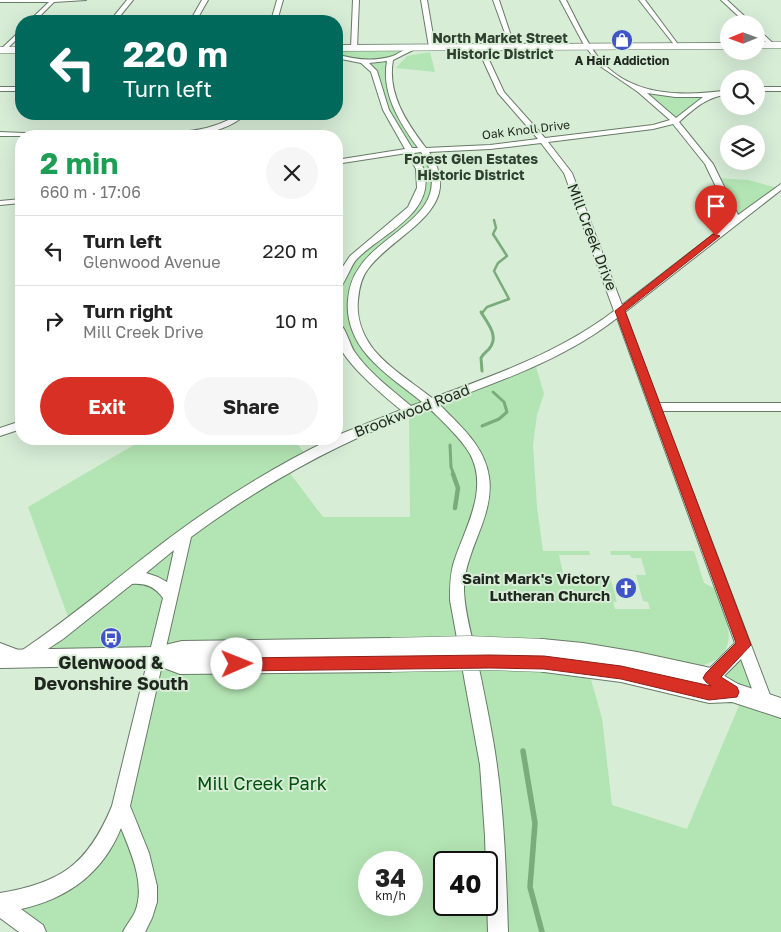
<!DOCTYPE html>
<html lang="en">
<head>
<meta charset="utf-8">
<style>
  :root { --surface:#fff; --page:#f6f6f6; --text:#222; --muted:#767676; --line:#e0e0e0; --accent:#d93025 }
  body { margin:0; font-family:"Golos Text",sans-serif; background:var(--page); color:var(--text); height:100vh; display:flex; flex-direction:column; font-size:19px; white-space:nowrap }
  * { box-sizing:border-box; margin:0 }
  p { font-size:16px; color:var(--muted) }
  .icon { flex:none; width:28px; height:28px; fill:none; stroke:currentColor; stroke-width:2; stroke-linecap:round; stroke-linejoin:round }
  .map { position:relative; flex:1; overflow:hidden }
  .drawer { position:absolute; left:15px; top:130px; width:328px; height:315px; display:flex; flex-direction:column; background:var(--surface); border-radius:20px; box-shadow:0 5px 20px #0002 }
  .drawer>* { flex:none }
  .banner { position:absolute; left:15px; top:15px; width:328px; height:105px; border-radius:20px; box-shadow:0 5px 20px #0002; background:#00695c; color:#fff; overflow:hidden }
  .needle { width:32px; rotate:269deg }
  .controls { position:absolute; left:720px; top:15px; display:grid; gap:10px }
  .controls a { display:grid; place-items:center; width:45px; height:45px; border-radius:50%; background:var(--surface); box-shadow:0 5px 20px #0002; font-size:25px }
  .speed { position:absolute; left:358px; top:851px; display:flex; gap:10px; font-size:25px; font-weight:700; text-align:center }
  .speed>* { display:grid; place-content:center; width:65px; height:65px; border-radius:50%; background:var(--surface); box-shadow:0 5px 20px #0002; line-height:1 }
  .speed small { font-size:12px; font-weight:400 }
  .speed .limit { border:2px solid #111; border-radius:8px; background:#fff; color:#111 }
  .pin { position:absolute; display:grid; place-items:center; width:42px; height:42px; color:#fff; margin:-51px -21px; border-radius:50% 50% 50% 0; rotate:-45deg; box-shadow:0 0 5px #0007 }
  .pin .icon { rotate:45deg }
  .me { position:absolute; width:55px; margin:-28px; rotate:89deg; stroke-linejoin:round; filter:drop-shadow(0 0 4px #0008) }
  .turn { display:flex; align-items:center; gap:18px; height:105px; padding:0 25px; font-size:22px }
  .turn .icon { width:65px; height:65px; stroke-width:2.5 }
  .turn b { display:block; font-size:35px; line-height:42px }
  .round { display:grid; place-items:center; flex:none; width:52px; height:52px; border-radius:26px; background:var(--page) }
  .headline { display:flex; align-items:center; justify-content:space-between; height:85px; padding:0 25px }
  h1 { font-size:30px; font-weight:700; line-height:38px; color:#1e9e55 }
  .cta { display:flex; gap:10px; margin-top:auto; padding:10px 25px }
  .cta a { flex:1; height:58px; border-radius:30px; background:var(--accent); color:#fff; font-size:20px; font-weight:700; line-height:58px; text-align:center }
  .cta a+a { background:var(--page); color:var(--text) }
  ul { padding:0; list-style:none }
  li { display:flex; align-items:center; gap:15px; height:70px; padding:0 25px; border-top:1px solid var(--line) }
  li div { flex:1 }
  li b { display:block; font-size:19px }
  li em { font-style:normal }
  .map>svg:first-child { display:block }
  .green { fill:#b3e4b3; fill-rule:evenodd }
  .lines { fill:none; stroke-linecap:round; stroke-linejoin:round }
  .stream-far3 { stroke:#7aab7a; stroke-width:2.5 }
  .stream-far2 { stroke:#7aab7a; stroke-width:3 }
  .stream-far1 { stroke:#7aab7a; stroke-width:4.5 }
  .stream { stroke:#7aab7a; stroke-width:5.5 }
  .street-casing { stroke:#687b67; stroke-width:2 }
  .secondary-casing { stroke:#687b67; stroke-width:2 }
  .primary-casing { stroke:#687b67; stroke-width:1 }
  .street { fill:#fff; fill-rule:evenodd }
  .secondary { fill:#fff; fill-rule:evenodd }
  .primary { fill:#fff; fill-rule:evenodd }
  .secondary-bridge-casing { stroke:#687b67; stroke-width:19; stroke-linecap:butt }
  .secondary-bridge { stroke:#fff; stroke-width:18 }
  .route { fill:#d93025; stroke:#8d1f18 }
  .labels { text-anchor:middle; stroke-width:4; stroke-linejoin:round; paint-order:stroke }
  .far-poi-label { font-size:12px; font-weight:bold; fill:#1f271f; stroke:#d7edd6 }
  .far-street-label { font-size:12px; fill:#1f271f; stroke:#d7edd6 }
  .far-neighbourhood-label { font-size:14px; font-weight:bold; fill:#2e402e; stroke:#d7edd6 }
  .street-label { font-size:15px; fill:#1f271f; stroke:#d7edd6 }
  .poi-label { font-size:15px; font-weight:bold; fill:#1f271f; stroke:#d7edd6; text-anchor:end }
  .near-poi-label { font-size:18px; font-weight:bold; fill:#1f271f; stroke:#d7edd6 }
  .near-park-label { font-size:18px; fill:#02500e; stroke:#d7edd6 }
</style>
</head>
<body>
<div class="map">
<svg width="781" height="932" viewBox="0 0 781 932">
  <rect width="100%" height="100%" fill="#d7edd6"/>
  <!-- green -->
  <path class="green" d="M336 48H413L390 59 388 84 436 178 426 210 374 255 352 298 367 348 430 402 535 363 544 394 537 415 533 445 537 507 543 551H589L590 555H559L564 578H603V576H610L617 602H613L615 609H650L648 602 643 601 636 575H646L641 558H632L630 555H611L610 551H694L704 583 716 589C726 620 745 653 701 666L583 652 602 718 612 805 687 829 743 696 711 678 744 645 765 703 781 708V932H36L0 903 37 896 103 846 156 656 22 658 71 625 28 507 144 439H293L307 456 286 468 323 517H410L409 410 371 378 336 324V289L347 267 412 208 422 178 396 129 375 74 362 61 336 55ZM369 862H411V905H369ZM444 862H486V905H444Z
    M430 52 435 72 396 68 407 56Z
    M638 89 676 96H710L676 121Z
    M718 178 748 180 778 188 736 220Z"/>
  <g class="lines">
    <!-- stream-far3 -->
    <path class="stream-far3" d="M482 313 487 307 509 299 494 271 498 263 507 256 493 234 496 228 494 220"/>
    <!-- stream-far2 -->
    <path class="stream-far2" d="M481 312C487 323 500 336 489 349 486 352 483 354 481 358L482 371
      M482 426 499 419 507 412 504 402 493 392
      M450 445 451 467 454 475"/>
    <!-- stream-far1 -->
    <path class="stream-far1" d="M453 474 458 488 455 508"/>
    <!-- stream -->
    <path class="stream" d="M523 751 535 823 530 887 542 932"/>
    <!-- street casing -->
    <g class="street-casing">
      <path id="street" d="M0 0H86L54 2 35 21H29L49 2H0Z
        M127 0H133L116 21H110Z
        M202 0H208L196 21H190Z
        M277 0H283L277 21H271Z
        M353 0H359L357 48 354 50 351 48Z
        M421 0H427L435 47 432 49 429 47Z
        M493 0H499L515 48 510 47Z
        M560 0H566C576 19 585 40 598 57 629 97 683 97 729 90V94C707 97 696 107 679 122L713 164 738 215 781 184V190L625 312 659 403H781V411H662L773 703 771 708 765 711 759 708 741 659 717 683 711 685 705 683 703 678 705 673 735 643 617 318C565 359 500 381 439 404 460 426 485 446 489 477 495 517 463 552 464 591 465 613 471 633 476 654 482 683 488 711 493 740 504 803 506 868 508 932H488L485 836 480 765 450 600C450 588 450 577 453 565 463 531 490 491 470 454 460 437 443 422 429 408 343 440 265 482 191 537L130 806 149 853 157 886V902L152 918 145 932H123C126 925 132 919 135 912 146 885 131 853 121 828 103 873 67 899 21 909L43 925 46 932H19L0 918V893C61 883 88 864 112 806L163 598C155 587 146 583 132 584L63 639 22 666 0 657V643L21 651C74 616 121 574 172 536 222 499 275 466 331 439H336L338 435 401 410C383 395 340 360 336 337 335 332 336 326 336 321 345 324 349 343 354 351 369 373 391 389 411 406L422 402C404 387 383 374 367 355 354 340 346 320 348 300 349 288 352 278 359 268 383 230 460 211 421 152L414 153C417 158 422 164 424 170 436 214 380 234 356 260 350 267 343 289 336 292V277L350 256 408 207 417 188 416 169 407 153 336 164V160L405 149 383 110 371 72 361 63 336 58V54C355 60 373 62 393 56 400 53 407 47 415 47V49L393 60C387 93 406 122 426 148L490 145 538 139 498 93 477 47 480 45 483 47 504 92 545 138 653 125 670 120 638 92 600 66 583 43ZM387 61C381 94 400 123 418 148H412L389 110 377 71 369 63ZM647 93 675 97H703L676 118ZM673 124 705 164 732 220 622 305 572 173 548 142 653 129ZM541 143 564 173 614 311C560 352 496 375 432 398 413 383 390 369 374 350 363 336 356 318 358 300 359 289 361 278 368 269 395 232 468 210 429 152L490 149ZM174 550 167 582 158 577 146 573Z
        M639 0H645L680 47H676Z
        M721 0H727L753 24H747Z
        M756 28 774 44V46H770L756 33Z
        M21 30V35L5 51H1V49Z
        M0 87H21V91H0Z
        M756 87H781V91H756Z
        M239 114H246C219 140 163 138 127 136L131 134C168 133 207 135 239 114Z
        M0 132 48 134 52 136H0Z
        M21 199V203L0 205V201Z
        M21 421V429L0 436V428Z"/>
    </g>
    <!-- secondary casing -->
    <g class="secondary-casing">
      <path id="secondary" d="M389 638 396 641 399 647 396 653 392 655 396 656 399 663 396 670 389 672 180 674 156 665 0 668V650L156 647 182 641Z
        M542 639 583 643 637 652 711 668 738 684 781 698V718L732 702 709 703 621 682 544 672 537 670 534 663 539 656 535 654 532 648 535 642Z"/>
    </g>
    <!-- primary casing -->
    <g class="primary-casing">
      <path id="primary" d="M756 42H781V48H756Z
        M729 43V49L336 51V45Z
        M0 47H21V53H0Z"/>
    </g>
    <!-- street -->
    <use href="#street" class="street"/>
    <!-- secondary -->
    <use href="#secondary" class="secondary"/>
    <!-- primary -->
    <use href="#primary" class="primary"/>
    <!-- secondary-bridge casing -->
    <g class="secondary-bridge-casing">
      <path id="secondary-bridge" d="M389 647 469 645 542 648
        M389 663 490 661 544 663"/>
    </g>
    <!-- secondary-bridge -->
    <use href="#secondary-bridge" class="secondary-bridge"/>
  </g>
  <!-- route -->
  <path class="route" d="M713 234 720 236 625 311 751 645 721 677 737 687 739 692 737 697 709 700 621 679 544 669 490 668 237 671 232 669 230 664 232 660 237 658 490 655 544 656 621 666 711 686 706 682 703 678 706 673 736 643 615 311Z"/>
  <!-- icons -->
  <defs>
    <g id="shop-disc" transform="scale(1.125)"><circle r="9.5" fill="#3e54c7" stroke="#d7edd6"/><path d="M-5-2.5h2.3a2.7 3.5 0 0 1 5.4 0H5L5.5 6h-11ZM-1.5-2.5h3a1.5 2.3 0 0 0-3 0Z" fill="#fff"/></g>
    <g id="church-disc" transform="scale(1.125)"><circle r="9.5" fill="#3e54c7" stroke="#d7edd6"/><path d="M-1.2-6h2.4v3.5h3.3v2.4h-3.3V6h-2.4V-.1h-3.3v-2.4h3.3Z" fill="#fff"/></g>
    <g id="bus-disc" transform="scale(1.125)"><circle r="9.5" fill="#3e54c7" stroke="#d7edd6"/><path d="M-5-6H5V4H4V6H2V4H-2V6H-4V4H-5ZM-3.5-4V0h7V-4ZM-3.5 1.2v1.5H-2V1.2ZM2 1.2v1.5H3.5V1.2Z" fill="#fff"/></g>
  </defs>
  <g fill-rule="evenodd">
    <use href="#shop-disc" x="622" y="40"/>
    <use href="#church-disc" x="626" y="588"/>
    <use href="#bus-disc" x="111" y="638"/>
  </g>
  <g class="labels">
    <!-- far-poi labels -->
    <g class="far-poi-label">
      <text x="622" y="65">A Hair Addiction</text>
    </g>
    <!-- far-street labels -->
    <g class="far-street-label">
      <text transform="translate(526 130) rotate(-7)" y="4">Oak Knoll Drive</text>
    </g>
    <!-- far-neighbourhood labels -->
    <g class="far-neighbourhood-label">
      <text x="500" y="43">North Market Street<tspan x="500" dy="16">Historic District</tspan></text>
      <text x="471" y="164">Forest Glen Estates<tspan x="471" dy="16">Historic District</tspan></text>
    </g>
    <!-- street labels -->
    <g class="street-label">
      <text transform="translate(592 237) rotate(69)" y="5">Mill Creek Drive</text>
      <text transform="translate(412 411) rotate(-21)" y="5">Brookwood Road</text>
    </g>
    <!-- poi labels -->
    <g class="poi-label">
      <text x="610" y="584">Saint Mark's Victory<tspan x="610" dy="17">Lutheran Church</tspan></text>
    </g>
    <!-- near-poi labels -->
    <g class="near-poi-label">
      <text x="111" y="669">Glenwood &amp;<tspan x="111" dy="21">Devonshire South</tspan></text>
    </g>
    <!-- near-park labels -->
    <g class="near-park-label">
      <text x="262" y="790">Mill Creek Park</text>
    </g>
  </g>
</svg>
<div class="controls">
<a><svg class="needle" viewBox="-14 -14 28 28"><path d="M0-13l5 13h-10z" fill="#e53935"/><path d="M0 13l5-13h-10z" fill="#767676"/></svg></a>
<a><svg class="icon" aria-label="search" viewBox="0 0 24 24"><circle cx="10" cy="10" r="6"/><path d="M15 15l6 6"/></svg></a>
<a><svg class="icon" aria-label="layers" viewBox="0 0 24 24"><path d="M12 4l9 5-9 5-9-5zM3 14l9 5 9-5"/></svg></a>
</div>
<div class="speed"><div>34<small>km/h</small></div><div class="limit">40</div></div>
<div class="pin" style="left:716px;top:236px;background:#d93025"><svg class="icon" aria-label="arrive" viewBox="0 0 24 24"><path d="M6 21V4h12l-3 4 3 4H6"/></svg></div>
<svg class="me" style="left:237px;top:664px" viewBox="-20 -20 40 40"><circle r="19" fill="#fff"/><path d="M0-13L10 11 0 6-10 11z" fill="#d93025"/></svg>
<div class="banner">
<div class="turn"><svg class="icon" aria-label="left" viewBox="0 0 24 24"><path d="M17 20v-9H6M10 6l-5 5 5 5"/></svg><div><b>220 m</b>Turn left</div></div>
</div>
<section class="drawer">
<div class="headline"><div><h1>2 min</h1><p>660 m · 17:06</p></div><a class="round"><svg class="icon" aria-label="close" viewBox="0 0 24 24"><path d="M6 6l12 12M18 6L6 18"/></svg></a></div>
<ul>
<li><svg class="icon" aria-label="left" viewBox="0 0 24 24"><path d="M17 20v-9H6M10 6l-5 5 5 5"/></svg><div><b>Turn left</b><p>Glenwood Avenue</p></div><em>220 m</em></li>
<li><svg class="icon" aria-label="right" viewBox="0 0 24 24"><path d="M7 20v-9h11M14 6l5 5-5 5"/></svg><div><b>Turn right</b><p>Mill Creek Drive</p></div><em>10 m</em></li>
</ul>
<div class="cta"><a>Exit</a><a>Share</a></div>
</section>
</div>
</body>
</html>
